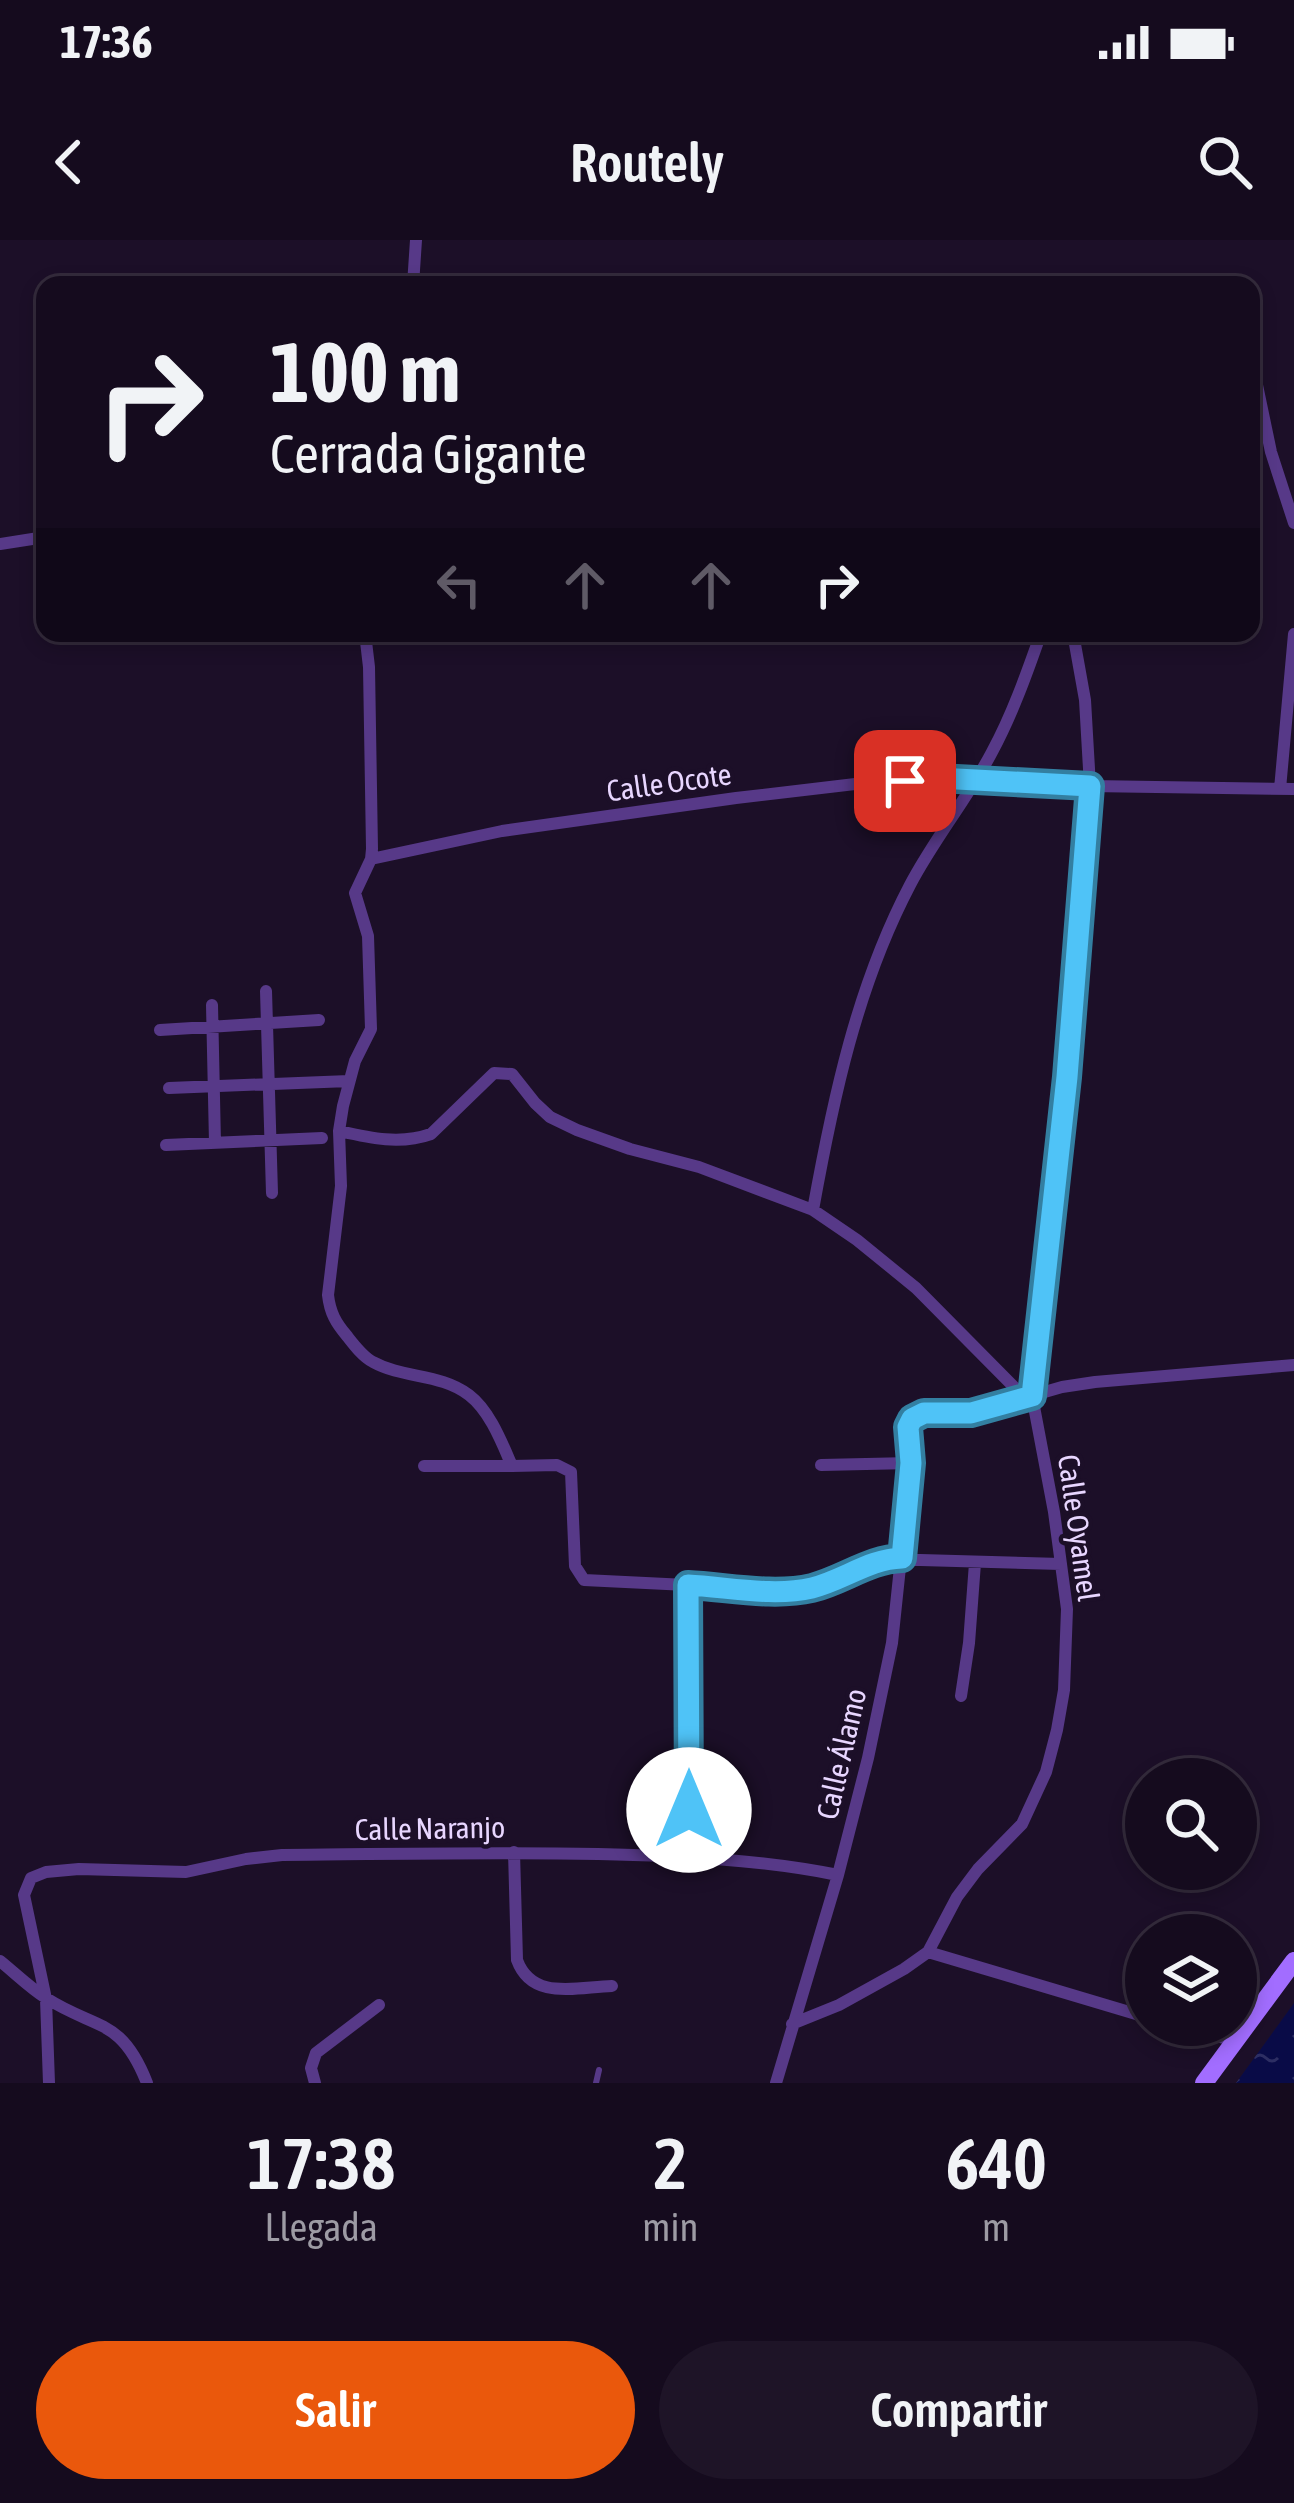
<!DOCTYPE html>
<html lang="es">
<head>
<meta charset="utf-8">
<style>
  :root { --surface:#150b1e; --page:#1e1427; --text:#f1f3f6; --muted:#9d9ba4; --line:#342b3c; --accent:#ea580c }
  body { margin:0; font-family:"Asap Condensed",sans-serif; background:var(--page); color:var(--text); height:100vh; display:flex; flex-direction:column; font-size:45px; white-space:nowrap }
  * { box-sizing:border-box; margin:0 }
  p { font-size:39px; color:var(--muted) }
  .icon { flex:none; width:66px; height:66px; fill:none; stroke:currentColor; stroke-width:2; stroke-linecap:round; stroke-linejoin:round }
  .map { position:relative; height:1843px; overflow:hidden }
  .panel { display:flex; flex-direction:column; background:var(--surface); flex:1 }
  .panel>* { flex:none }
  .banner { position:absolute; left:36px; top:36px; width:1224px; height:366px; border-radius:24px; box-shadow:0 6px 18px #0003,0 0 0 3px var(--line); background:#150b1e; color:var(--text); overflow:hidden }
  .tools { position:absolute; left:1125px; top:1518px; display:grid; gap:24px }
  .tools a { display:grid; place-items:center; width:132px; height:132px; border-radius:50%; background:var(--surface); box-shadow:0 6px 18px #0003,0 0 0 3px var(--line); font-size:60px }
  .pin { position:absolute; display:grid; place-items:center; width:102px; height:102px; color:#fff; margin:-51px; border-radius:24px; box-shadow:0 6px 18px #0006 }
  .me { position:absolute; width:132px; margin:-66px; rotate:0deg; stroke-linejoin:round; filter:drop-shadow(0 0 9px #0008) }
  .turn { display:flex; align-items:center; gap:42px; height:252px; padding:0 36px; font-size:54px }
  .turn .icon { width:156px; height:156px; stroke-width:2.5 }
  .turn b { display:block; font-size:84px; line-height:102px }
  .lanes { display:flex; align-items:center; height:114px; padding:0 36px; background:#0003; justify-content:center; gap:60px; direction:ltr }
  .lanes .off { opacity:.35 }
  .eta { display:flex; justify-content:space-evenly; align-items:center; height:204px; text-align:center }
  .eta b { font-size:72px; font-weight:600; line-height:84px }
  .action { display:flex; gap:24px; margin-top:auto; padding:24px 36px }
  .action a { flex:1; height:138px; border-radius:72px; background:var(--accent); color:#fff; font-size:48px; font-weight:600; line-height:138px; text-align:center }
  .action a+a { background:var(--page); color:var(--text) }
  .status { display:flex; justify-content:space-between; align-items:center; height:84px; padding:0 60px; background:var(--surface); direction:ltr }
  .status svg { height:33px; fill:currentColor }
  header { display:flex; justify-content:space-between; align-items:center; height:156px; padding:0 36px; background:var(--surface); font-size:54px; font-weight:600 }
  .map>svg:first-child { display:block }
  .water { fill:url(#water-ripples) }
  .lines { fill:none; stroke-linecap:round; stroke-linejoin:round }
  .service { stroke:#573988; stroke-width:6 }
  .minor { stroke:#573988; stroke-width:12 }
  .secondary { stroke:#a26dff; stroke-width:18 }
  .route-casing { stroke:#337fa1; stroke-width:30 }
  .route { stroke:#4fc3f7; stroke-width:21 }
  .labels { text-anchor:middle; stroke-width:9; stroke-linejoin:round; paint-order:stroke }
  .street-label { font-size:30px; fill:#e8d6ff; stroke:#1c0f28 }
</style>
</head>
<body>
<div class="status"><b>17:36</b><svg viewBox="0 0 49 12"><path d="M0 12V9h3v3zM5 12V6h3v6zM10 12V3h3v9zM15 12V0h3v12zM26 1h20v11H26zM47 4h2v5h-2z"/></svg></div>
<header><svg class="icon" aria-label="back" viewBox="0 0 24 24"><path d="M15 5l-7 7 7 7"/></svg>Routely<svg class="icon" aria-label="search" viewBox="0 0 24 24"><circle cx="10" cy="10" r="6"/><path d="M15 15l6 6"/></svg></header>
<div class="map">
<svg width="1294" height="1843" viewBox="0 0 1294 1843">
  <defs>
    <pattern id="water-ripples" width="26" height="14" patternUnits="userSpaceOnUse" patternTransform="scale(3)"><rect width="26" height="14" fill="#090b47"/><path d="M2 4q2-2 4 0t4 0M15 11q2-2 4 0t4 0" fill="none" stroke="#2d2e63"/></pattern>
  </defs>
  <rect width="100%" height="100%" fill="#1c0f28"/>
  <!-- water -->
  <path class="water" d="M1294 1763V1843H1236L1289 1770Z"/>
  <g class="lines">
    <!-- service -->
    <path class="service" d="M596 1843 599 1830"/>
    <!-- minor -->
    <path class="minor" d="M413 45 416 0
      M1253 126 1271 212 1294 283
      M0 304 45 297
      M365 393 369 427 372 609 371 619 355 653 368 696 371 789 355 821 343 866 339 891 341 946 328 1055C330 1073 336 1083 347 1096 354 1105 363 1117 373 1122 404 1139 440 1133 469 1155 490 1171 502 1203 512 1226L557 1225 571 1232 575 1326 584 1340 791 1350 816 1347 885 1319 1061 1324
      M1280 549 1294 394
      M371 619 502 591 736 558 872 542 938 538 1090 546 1294 549
      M266 751 272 953
      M212 765 215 903
      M160 790 319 780
      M169 848 349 841
      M339 891C370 898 400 905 431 894L494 833 512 834 535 863 550 877 577 890 630 909 699 927 813 970 857 1000 916 1048 1025 1158
      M166 905 322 898
      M813 970C833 859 857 746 910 645 934 599 968 558 992 512 1012 475 1027 433 1041 393
      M821 1225 911 1223
      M424 1226H512
      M689 1345V1616
      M961 1456 969 1403 975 1323
      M514 1612 517 1720C532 1761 576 1747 612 1746
      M928 1712 1146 1777
      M0 1721C15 1733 30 1748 46 1758 96 1790 121 1777 147 1843
      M792 1784 839 1765 904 1729 928 1712 957 1657 978 1629 1022 1584 1046 1532 1057 1490 1064 1450 1067 1369 1054 1272 1032 1156 1067 837 1090 546 1085 460 1073 393
      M1176 1785 1235 1801
      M49 1843 46 1759 24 1655 31 1638 46 1632 79 1629 186 1632 246 1619 282 1615C387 1614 492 1612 598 1614 679 1616 758 1619 838 1635
      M315 1843 311 1828 316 1813 379 1765
      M776 1843 838 1635 868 1518 892 1403 911 1223 908 1187 912 1179 924 1173H971L1062 1147 1095 1142 1294 1125"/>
    <!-- secondary -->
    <path class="secondary" d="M1204 1843 1294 1721"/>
  </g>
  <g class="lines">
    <!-- route casing -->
    <g class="route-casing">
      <path id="route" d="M689 1570 688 1345C728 1347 773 1357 812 1348 844 1340 869 1319 902 1318L911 1223 908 1187 912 1179 924 1173H971L1032 1156 1067 837 1090 546 938 538 905 541"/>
    </g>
    <!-- route -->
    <use href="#route" class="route"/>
  </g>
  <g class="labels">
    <!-- street labels -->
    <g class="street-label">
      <text transform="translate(669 543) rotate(-8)" y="10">Calle Ocote</text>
      <text transform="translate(1078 1288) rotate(82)" y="10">Calle Oyamel</text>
      <text transform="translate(842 1514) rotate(-77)" y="10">Calle Álamo</text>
      <text transform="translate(430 1589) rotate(-1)" y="10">Calle Naranjo</text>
    </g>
  </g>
</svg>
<div class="tools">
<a><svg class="icon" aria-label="search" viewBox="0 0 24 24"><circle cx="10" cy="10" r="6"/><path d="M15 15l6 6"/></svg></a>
<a><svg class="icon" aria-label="layers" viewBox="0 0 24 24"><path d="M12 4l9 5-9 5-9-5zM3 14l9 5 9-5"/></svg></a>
</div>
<div class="pin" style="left:905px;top:541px;background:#d93025"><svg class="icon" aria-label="arrive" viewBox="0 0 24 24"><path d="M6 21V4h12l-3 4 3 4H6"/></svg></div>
<svg class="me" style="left:689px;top:1570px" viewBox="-20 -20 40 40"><circle r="19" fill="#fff"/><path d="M0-13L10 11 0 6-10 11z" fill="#4fc3f7"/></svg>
<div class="banner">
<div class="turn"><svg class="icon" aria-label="right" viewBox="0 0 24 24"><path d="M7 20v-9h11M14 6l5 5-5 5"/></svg><div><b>100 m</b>Cerrada Gigante</div></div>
<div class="lanes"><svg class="icon off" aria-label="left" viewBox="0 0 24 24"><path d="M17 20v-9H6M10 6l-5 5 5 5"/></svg><svg class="icon off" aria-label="ahead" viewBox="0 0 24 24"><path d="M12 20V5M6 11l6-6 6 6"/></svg><svg class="icon off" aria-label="ahead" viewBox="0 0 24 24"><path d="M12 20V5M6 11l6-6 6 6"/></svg><svg class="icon" aria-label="right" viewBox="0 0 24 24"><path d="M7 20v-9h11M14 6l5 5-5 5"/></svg></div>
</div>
</div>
<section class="panel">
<div class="eta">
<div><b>17:38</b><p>Llegada</p></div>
<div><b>2</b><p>min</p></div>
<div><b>640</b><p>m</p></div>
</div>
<div class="action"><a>Salir</a><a>Compartir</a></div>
</section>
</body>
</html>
